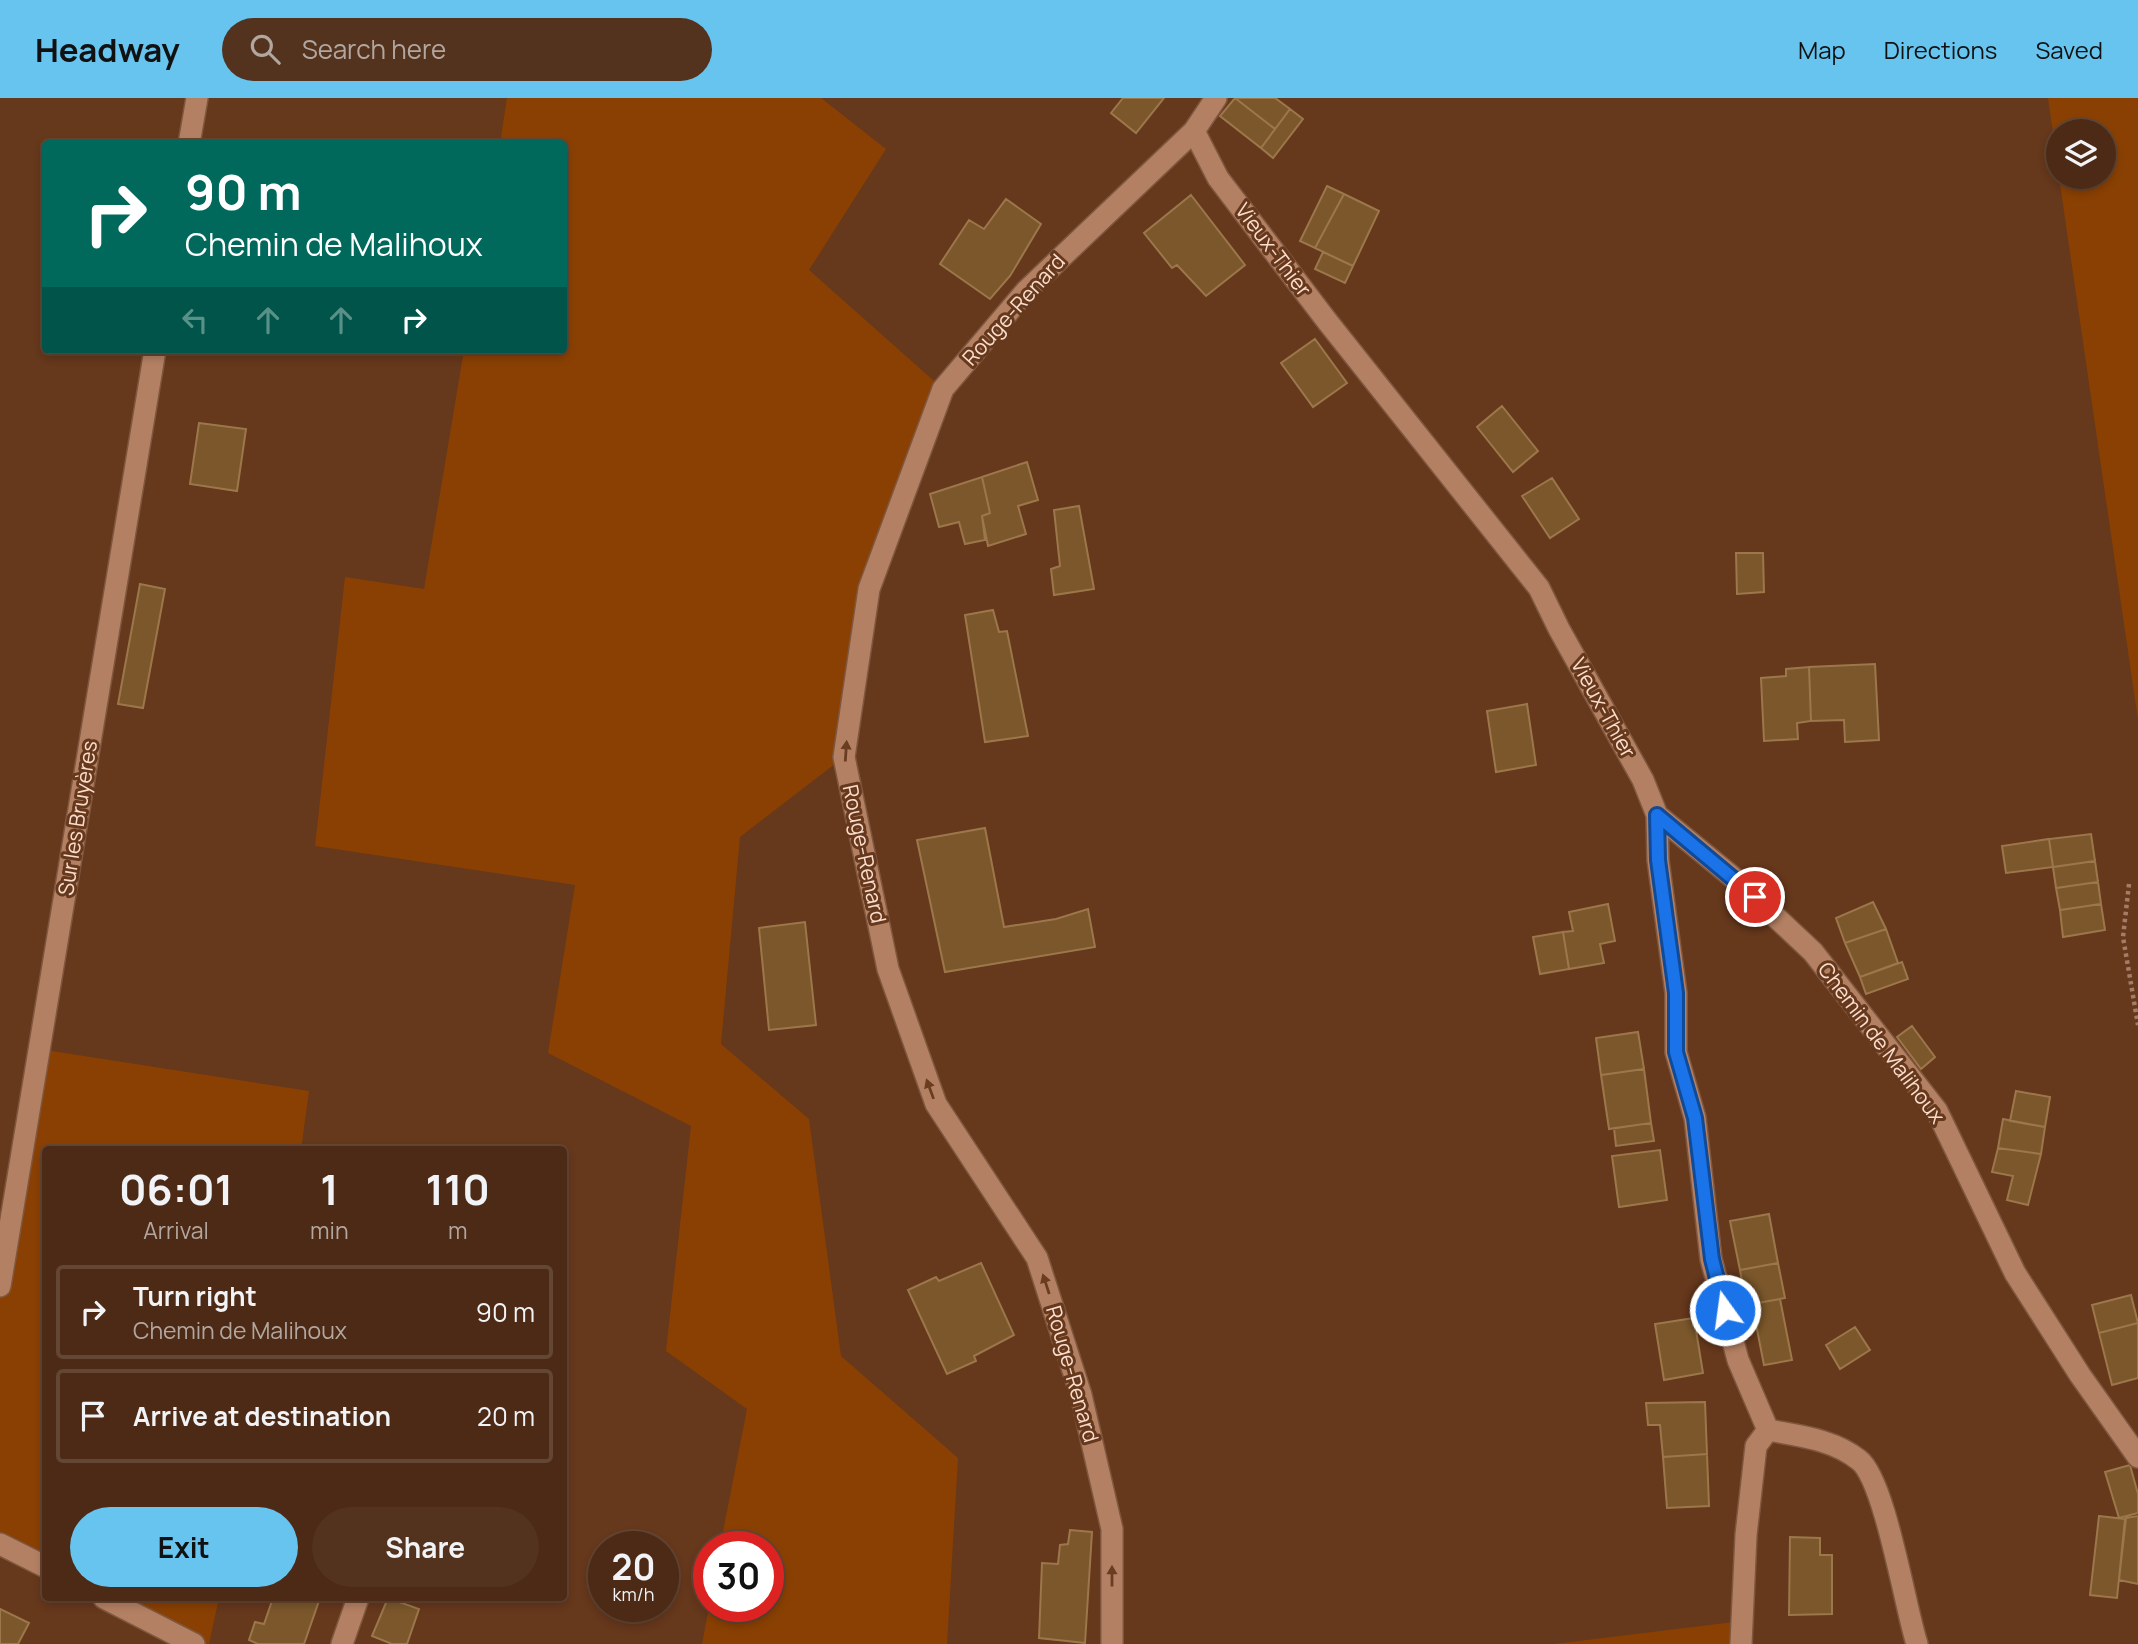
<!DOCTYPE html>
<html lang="en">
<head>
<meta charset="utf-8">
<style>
  :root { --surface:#4c2a15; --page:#53321e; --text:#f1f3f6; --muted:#b2a7a0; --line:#634634; --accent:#67c4ef }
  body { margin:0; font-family:Manrope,sans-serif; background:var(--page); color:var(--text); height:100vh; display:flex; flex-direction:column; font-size:26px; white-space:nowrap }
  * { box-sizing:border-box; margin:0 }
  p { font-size:23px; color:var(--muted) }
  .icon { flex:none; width:38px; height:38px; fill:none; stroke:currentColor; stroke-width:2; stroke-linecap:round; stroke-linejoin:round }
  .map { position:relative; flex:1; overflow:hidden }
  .drawer { position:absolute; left:42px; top:1048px; width:525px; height:455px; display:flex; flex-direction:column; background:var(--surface); border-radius:7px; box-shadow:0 4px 10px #0003,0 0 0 2px var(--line) }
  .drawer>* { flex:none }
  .hud { position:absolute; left:42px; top:42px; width:525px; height:214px; border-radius:7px; box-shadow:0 4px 10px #0003,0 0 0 2px var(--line); background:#00695c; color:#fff; overflow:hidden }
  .buttons { position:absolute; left:2046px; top:21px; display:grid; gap:14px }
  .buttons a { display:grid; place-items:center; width:70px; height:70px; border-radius:50%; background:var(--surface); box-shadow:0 4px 10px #0003,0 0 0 2px var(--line); font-size:35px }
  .speed { position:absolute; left:588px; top:1433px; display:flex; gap:14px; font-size:35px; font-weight:700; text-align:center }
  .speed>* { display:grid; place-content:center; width:91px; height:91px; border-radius:50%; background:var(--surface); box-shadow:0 4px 10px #0003,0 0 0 2px var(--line); line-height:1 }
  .speed small { font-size:18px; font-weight:400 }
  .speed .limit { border:10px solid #d22; background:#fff; color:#111 }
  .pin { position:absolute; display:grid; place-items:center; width:60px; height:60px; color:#fff; margin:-30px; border:4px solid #fff; border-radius:50%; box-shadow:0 2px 7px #0007 }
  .me { position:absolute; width:77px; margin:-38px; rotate:346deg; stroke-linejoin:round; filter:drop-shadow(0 0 5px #0008) }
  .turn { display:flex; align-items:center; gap:24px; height:147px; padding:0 28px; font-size:32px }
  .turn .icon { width:91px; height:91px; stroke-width:2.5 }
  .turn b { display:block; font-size:49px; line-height:60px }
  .lanes { display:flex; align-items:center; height:66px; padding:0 28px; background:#0003; justify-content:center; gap:35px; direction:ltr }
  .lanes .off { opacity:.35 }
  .eta { display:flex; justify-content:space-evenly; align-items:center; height:119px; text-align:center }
  .eta b { font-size:42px; font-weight:700; line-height:49px }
  .primary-button { display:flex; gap:14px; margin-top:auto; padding:14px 28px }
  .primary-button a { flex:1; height:80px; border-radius:42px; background:var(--accent); color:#111; font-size:28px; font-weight:700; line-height:80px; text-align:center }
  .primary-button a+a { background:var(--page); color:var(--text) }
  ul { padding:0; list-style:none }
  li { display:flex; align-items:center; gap:21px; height:94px; margin:0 14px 10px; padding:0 14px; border:4px solid var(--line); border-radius:7px }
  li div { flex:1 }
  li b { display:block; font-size:26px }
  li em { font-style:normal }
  header { display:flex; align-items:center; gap:42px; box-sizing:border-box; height:98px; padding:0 35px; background:var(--accent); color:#111 }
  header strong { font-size:33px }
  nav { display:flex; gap:38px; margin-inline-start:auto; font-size:24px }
  .search { width:490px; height:63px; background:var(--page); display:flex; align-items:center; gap:18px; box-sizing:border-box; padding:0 24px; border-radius:38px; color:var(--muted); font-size:26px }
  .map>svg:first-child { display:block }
  .green { fill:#8a4003 }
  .building { fill:#7b572b; stroke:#9c774b; stroke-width:2 }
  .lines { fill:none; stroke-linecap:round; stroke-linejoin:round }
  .minor-casing { stroke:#7e573e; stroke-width:24 }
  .path { stroke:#a47d66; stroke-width:4.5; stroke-dasharray:3.5 3.5; stroke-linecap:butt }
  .minor { stroke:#b48063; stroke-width:21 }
  .oneway { fill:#6a3c20 }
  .route-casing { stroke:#114b97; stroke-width:18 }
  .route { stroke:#1a73e8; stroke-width:12 }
  .labels { text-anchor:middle; stroke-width:6; stroke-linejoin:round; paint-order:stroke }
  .street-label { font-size:21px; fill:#faddcd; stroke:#66381c }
</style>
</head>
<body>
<header>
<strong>Headway</strong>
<div class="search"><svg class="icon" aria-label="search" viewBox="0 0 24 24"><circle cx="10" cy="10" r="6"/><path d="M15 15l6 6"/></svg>Search here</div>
<nav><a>Map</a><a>Directions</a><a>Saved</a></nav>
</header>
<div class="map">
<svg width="2138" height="1546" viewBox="0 0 2138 1546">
  <rect width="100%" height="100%" fill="#66381c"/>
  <!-- green -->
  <path class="green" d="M507 0H821L886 51 809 172 943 291 869 491 844 659 740 739 721 946 809 1021 841 1258 958 1360 947 1546H702L709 1509 768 1508V1449H720L747 1311 666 1253 691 1028 548 955 575 787 315 748 345 479 424 491 464 252H564V46L500 45Z
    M2048 0H2138V622L2059 79H2104V33H2058V70Z
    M39 951 309 993 301 1052H46L45 1469 0 1446V1188Z
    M104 1500H219L209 1546H194Z
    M1742 1523 1741 1546H1554Z"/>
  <!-- building -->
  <path class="building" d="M1123 0H1164L1136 35 1111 15Z
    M1235 0H1275L1290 11 1275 31Z
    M1235 0 1275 31 1261 50 1220 18Z
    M1290 11 1303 21 1273 60 1261 50Z
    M1327 88 1344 96 1315 150 1300 143Z
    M1344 96 1379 113 1353 168 1315 150Z
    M1191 97 1245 167 1206 198 1177 167 1172 170 1144 135Z
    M1006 101 1041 126 1010 178 990 201 940 166 969 122 984 131Z
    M1323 154 1353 168 1345 185 1315 171Z
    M1315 241 1347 285 1313 309 1281 265Z
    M1502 308 1538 353 1513 374 1477 329Z
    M199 325 246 331 237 393 190 386Z
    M1027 364 1038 402 1018 408 1026 436 988 448 982 418 990 415 982 379Z
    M982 379 990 415 982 418 985 442 965 446 959 424 939 429 930 396Z
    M1552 380 1579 421 1550 440 1522 398Z
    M1079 408 1094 491 1054 497 1051 471 1060 468 1054 412Z
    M1736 455H1763L1764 494 1737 496Z
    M140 486 165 491 143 610 118 606Z
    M993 512 999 534 1007 533 1028 638 985 644 965 517Z
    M1875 566 1879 642 1845 644 1844 622 1811 623 1809 569Z
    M1809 569 1811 623 1797 625 1798 641 1764 643 1761 580 1786 578V571Z
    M1527 606 1536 667 1496 674 1487 613Z
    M985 730 1004 829 1056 821 1088 811 1095 849 945 874 917 742Z
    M2091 736 2095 763 2053 769 2049 741Z
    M2049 741 2053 769 2006 775 2002 748Z
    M2095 763 2098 784 2056 790 2053 769Z
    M2098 784 2101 806 2060 812 2056 790Z
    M1873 804 1886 831 1845 845 1836 820Z
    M1608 806 1615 843 1600 846 1604 865 1569 871 1563 834 1573 833 1569 814Z
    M2101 806 2105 832 2063 839 2060 812Z
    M805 824 816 927 769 932 759 830Z
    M1886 831 1898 865 1860 879 1845 845Z
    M1563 834 1569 871 1540 876 1533 839Z
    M1902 864 1908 881 1866 896 1860 879Z
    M1912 928 1935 959 1921 971 1897 939Z
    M1638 934 1644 971 1601 977 1596 940Z
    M1644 971 1651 1025 1609 1031 1601 977Z
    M2016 993 2050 999 2045 1029 2010 1023Z
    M2003 1021 2045 1029 2041 1056 1998 1050Z
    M1651 1025 1654 1043 1616 1048 1614 1030Z
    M1998 1050 2041 1056 2028 1107 2007 1102 2013 1078 1992 1074Z
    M1660 1052 1667 1102 1619 1109 1612 1058Z
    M1769 1116 1778 1165 1740 1172 1730 1123Z
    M981 1165 1014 1237 974 1258 976 1263 947 1276 908 1192 936 1179 939 1183Z
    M1778 1165 1785 1200 1746 1207 1740 1172Z
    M2131 1197 2138 1225 2099 1235 2092 1207Z
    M1780 1201 1792 1262 1764 1267 1752 1206Z
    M1694 1220 1703 1275 1664 1282 1655 1226Z
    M2138 1225V1280L2112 1287 2099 1235Z
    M1855 1229 1870 1252 1840 1271 1826 1247Z
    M1705 1304 1707 1356 1663 1359 1660 1327H1648L1646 1305Z
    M1707 1356 1709 1408 1667 1410 1663 1359Z
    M2130 1367 2138 1396V1415L2119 1420 2105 1374Z
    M2099 1418 2125 1421 2117 1500 2090 1497Z
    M2138 1418V1486L2119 1482 2126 1420Z
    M1070 1432 1092 1434 1085 1545 1039 1540 1042 1465 1058 1466 1060 1447 1068 1446Z
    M1790 1439 1820 1440V1457H1832V1516L1789 1517Z
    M273 1500H320L304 1546H258L249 1542 255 1524 264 1526Z
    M388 1500 419 1511 407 1546H392L372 1538Z
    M0 1511 29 1525 18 1546H0Z"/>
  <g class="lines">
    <!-- minor casing -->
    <g class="minor-casing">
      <path id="minor" d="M1194 33 1218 80 1327 223 1539 490 1559 531 1643 682 1657 717 1658 762 1676 895V954L1695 1020 1711 1161 1738 1262 1768 1332
        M189 46 197 0
        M1657 717 1735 781 1813 854 1937 1013 2015 1175 2080 1277 2138 1359
        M0 1188 155 252
        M1768 1332C1799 1338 1833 1341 1859 1362 1885 1382 1905 1509 1917 1546
        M0 1446 46 1469
        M104 1500 194 1546
        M342 1546 358 1500
        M1112 1546V1431L1081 1297 1037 1160 936 1006 888 871 844 659 869 491 943 291 1026 193 1194 33 1216 0
        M1741 1546 1746 1437 1756 1348 1768 1332"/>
    </g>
    <!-- path -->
    <path class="path" d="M2129 786 2123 839 2138 927"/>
    <!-- minor -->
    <use href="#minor" class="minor"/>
  </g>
  <!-- one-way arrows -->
  <defs><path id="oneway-solid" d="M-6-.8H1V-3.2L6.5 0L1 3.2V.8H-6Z" transform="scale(1.75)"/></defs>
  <g class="oneway">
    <use href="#oneway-solid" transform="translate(846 653) rotate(-86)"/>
    <use href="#oneway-solid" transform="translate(930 991) rotate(-110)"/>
    <use href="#oneway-solid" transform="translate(1046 1186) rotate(-108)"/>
    <use href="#oneway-solid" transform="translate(1112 1478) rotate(-90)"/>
  </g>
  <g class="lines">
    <!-- route casing -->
    <g class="route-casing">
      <path id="route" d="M1725 1212 1712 1161 1695 1020 1676 954V895L1658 762 1657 717 1755 799"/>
    </g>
    <!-- route -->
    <use href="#route" class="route"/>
  </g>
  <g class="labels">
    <!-- street labels -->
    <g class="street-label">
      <text transform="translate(1273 152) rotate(53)" y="7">Vieux-Thier</text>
      <text transform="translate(1014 212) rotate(-48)" y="7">Rouge-Renard</text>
      <text transform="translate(1603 610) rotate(61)" y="7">Vieux-Thier</text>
      <text transform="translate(78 720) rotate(-81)" y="7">Sur les Bruyères</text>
      <text transform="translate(864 756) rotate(78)" y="7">Rouge-Renard</text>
      <text transform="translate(1881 945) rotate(53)" y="7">Chemin de Malihoux</text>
      <text transform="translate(1072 1276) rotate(74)" y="7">Rouge-Renard</text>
    </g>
  </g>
</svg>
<div class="buttons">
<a><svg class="icon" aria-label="layers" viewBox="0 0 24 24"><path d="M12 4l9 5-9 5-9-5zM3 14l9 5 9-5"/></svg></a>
</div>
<div class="speed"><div>20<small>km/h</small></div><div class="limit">30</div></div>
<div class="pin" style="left:1755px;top:799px;background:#d93025"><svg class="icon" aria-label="arrive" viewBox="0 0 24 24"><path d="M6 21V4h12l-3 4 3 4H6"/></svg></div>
<svg class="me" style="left:1725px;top:1212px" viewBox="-20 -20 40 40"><circle r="17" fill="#1a73e8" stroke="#fff" stroke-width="3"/><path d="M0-11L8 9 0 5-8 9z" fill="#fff"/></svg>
<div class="hud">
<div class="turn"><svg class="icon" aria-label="right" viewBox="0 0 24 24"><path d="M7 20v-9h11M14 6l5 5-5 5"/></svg><div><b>90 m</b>Chemin de Malihoux</div></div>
<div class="lanes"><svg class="icon off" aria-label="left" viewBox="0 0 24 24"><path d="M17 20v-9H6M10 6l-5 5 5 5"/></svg><svg class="icon off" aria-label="ahead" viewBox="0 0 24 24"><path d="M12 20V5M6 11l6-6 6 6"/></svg><svg class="icon off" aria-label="ahead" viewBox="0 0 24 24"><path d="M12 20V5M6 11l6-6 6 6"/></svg><svg class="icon" aria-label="right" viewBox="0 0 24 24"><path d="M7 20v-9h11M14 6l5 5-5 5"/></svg></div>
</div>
<section class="drawer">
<div class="eta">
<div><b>06:01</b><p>Arrival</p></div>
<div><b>1</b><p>min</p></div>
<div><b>110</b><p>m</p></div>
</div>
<ul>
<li><svg class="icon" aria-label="right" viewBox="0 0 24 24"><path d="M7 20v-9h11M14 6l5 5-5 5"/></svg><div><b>Turn right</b><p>Chemin de Malihoux</p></div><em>90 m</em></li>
<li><svg class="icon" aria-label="arrive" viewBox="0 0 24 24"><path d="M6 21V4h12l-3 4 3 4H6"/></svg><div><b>Arrive at destination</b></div><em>20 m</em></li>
</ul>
<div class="primary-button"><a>Exit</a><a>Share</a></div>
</section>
</div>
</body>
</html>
